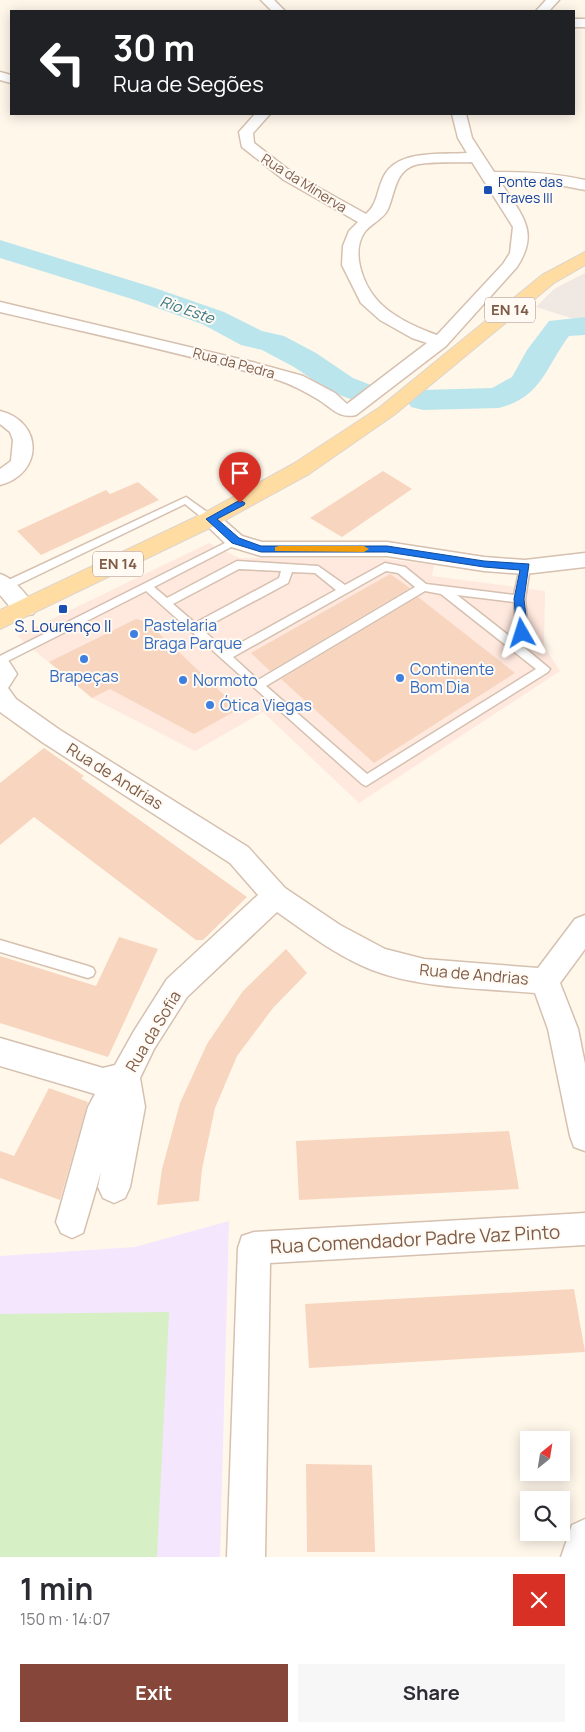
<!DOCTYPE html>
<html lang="en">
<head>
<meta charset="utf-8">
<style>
  :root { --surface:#fff; --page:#f7f7f7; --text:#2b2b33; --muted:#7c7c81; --accent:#86473a }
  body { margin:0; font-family:Manrope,sans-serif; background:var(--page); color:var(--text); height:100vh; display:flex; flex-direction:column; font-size:19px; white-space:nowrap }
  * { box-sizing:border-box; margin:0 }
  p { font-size:16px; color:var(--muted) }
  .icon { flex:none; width:28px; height:28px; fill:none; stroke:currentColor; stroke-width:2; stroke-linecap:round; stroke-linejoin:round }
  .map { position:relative; height:1557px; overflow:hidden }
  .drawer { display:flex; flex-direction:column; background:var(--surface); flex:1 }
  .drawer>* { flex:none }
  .guide { position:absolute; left:10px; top:10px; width:565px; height:105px; border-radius:0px; box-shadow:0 2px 12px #0003; background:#202124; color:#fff; overflow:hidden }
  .needle { width:32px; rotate:30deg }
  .fabs { position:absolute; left:520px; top:1431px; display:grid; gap:10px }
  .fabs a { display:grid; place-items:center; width:50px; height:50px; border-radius:0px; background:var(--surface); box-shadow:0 2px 12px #0003; font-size:25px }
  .pin { position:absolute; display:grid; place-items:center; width:42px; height:42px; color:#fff; margin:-51px -21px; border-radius:50% 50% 50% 0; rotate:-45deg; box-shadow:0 0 5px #0007 }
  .pin .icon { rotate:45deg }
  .me { position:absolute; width:55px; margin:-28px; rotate:354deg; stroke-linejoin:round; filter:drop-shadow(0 0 4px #0008) }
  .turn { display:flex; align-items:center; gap:18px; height:105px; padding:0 20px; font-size:22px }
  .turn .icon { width:65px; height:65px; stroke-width:2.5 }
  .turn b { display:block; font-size:35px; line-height:42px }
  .round { display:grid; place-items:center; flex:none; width:52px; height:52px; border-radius:0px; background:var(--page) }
  .summary { display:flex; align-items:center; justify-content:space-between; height:85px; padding:0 20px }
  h1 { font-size:30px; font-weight:700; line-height:38px }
  .action { display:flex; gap:10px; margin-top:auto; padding:10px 20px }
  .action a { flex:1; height:58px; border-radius:0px; background:var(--accent); color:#fff; font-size:20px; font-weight:700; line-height:58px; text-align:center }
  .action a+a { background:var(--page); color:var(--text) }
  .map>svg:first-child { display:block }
  .commercial { fill:#ffe8de }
  .industrial { fill:#f0e9e3 }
  .education { fill:#f4e6fc }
  .green { fill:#d7efc5 }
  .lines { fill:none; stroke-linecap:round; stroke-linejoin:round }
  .river { fill:#bbe5ec; fill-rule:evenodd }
  .building { fill:#f8d5be }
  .service-casing { stroke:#d6c0af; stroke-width:3 }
  .minor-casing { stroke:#d6c0af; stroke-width:3 }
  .primary-casing { stroke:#ddd5cf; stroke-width:2 }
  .service { fill:#fff; fill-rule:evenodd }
  .minor { fill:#fff; fill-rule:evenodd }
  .primary { fill:#ffdca1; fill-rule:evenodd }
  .route { fill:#1a73e8; stroke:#114b97 }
  .slow { fill:#f59e0b }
  .transit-dot { fill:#1a4fb4; stroke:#fffaf3; stroke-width:2 }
  .shop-dot { fill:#3f7fe0; stroke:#fffaf3; stroke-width:2 }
  .labels { text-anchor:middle; stroke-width:4; stroke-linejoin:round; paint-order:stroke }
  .far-transit-label { font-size:14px; fill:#164399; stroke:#fffaf3; text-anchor:start }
  .far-street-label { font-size:14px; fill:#7e5c48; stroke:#fffaf3 }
  .far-water-label { font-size:15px; font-style:italic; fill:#3a7884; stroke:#fffaf3 }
  .shield { fill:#fffaf3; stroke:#a58b7b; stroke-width:1 }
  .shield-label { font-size:15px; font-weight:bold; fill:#7e5c48 }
  .shop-label { font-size:16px; fill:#366cbe; stroke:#fffaf3; text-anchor:start }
  .transit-label { font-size:16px; fill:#164399; stroke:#fffaf3 }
  .street-label { font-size:16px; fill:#7e5c48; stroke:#fffaf3 }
  .near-street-label { font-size:19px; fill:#7e5c48; stroke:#fffaf3 }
</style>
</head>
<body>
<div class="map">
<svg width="585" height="1557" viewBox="0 0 585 1557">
  <rect width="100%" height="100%" fill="#fff7ea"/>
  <!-- commercial -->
  <path class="commercial" d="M209 543 239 558H380L434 565 432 576 545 591 544 646 560 671 359 803 263 712 195 751 92 698 17 636Z"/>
  <!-- industrial -->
  <path class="industrial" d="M585 273V319L571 318 536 307 554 289Z"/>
  <!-- education -->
  <path class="education" d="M229 1221 220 1557H0V1256L135 1247Z"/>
  <!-- green -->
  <path class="green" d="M169 1312 157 1557H0V1314Z"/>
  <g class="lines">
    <!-- river -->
    <path class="river" d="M0 240 155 288 224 312 262 331 284 336 316 353 353 378 376 387 380 394 376 401 364 404 331 392 294 367 262 350 241 345 202 324 135 300 0 258Z
      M585 317V335L569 336C545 368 542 397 499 408L423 410 411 407 407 400 411 393 423 390 492 388 512 377 527 350 549 321Z"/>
  </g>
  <!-- building -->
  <path class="building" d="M383 471 412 489 342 537 310 518Z
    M138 482 159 500 41 555 17 531 106 490 110 494Z
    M390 574 410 588 270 671 251 653Z
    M418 597 515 673 374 763 281 679Z
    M136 619 147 622 239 709 194 734 110 689 92 698 49 662Z
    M44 748 84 776 81 778 247 897 203 940H196L34 817 0 845V783Z
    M119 937 158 949 108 1057 0 1023V956L96 986Z
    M286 949 307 973 273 1008 237 1056 215 1108 202 1169 199 1201 157 1205 162 1169 180 1103 207 1044 243 991Z
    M49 1088 88 1102 60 1200 0 1178V1151L14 1156Z
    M509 1131 519 1189 299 1200 296 1141Z
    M574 1289 585 1352 309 1368 305 1304Z
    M306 1464 372 1465 375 1552H307Z"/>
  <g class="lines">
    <!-- service casing -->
    <g class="service-casing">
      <path id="service" d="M186 497 214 517V521H206L185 504 7 590H0V584Z
        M235 538 239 539V543L154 587 167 598 237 561 318 566 345 585 385 563 405 567 426 584 514 595 520 567 525 563 530 567 525 599 528 633 520 644 550 669 548 672 366 786 362 784 146 591 0 665V656ZM239 569 281 571 279 578 195 623 173 604ZM386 571 398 573 415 587 258 680 233 657ZM292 572 315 573 336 590 226 651 202 629 288 583ZM425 591 441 594 536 669 367 774 266 686ZM457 595 514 602 516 633 512 638Z
        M0 940 88 966 93 968 95 972 93 976 88 978 0 952Z"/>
    </g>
    <!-- minor casing -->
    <g class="minor-casing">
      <path id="minor" d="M261 0H274L285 11H272Z
        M546 0H559L549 11H536Z
        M574 19H585V27H574Z
        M0 72 11 75V83L0 80Z
        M255 114H270L253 133 254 143 294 174 366 214C378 204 377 189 384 176 398 149 442 155 467 153L458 138 452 114H466L472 138 494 172C525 172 555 173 585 180V190L549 183 500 181C520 214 541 230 517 267L446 346 356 415C339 419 332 408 319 400 306 392 293 385 278 380 187 354 93 334 0 312V302L252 362 303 376 335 393 347 404 427 343 412 338 380 320 361 303 342 265 343 246 349 231 358 222 284 180 242 147 239 132ZM472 162 513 227 510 253 503 264 437 335C417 328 391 316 377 300 363 284 351 253 364 233 370 224 384 219 388 209 395 193 395 171 415 165 430 161 456 163 472 162Z
        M0 411C44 422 43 474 0 485V469L11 461 13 440 10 432 0 424Z
        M210 512 217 514 242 536 262 542H387L484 557 525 560 585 553V567L525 574 484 571 387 556H261L228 546 200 519 203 514Z
        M0 574C14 578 29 597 36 609L33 614C16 619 10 606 0 595Z
        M0 658 8 660 17 674 8 688 16 699 60 730 248 847 285 888 340 925 385 949 424 959 538 968 575 919 585 915V949L560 983 578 1029 585 1064V1151L574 1147 570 1136 548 1029 535 993C481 988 423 989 372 970 338 957 306 932 277 912L187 997 154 1049 140 1078 145 1107 130 1187 125 1198 114 1203 103 1198 98 1187 101 1172 83 1233 72 1238 61 1233 56 1222 88 1107 95 1094 0 1066V1038L103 1068 115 1065 134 1031 167 979 258 895 230 863 42 742 0 712Z
        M585 1213V1245L270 1263 265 1557H227L238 1248 242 1236 254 1232Z
        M585 1519V1557H561L572 1525Z"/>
    </g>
    <!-- primary casing -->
    <g class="primary-casing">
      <path id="primary" d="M585 252V265L554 283 394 415 309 474 218 524 0 629V610L202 514 293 464 380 407 542 275Z"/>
    </g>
    <!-- service -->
    <use href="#service" class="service"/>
    <!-- minor -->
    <use href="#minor" class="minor"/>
    <!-- primary -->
    <use href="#primary" class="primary"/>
  </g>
  <!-- route -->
  <path class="route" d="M240 500 245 503 244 505 217 519 239 538 261 546H387L484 561 529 564 524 599 528 633 522 637 517 633 514 599 520 570 484 567 387 552H261L232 543 206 519Z"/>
  <!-- slow -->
  <path class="slow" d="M279 546H364L369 549 364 552 275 551V547Z"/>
  <!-- markers -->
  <g class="transit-dot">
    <rect x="483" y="185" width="10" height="10" rx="2.5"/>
    <rect x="58" y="604" width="10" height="10" rx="2.5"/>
  </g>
  <g class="shop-dot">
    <circle cx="134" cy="634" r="5"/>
    <circle cx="84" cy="659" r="5"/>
    <circle cx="400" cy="678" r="5"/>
    <circle cx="183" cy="680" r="5"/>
    <circle cx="210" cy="705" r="5"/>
  </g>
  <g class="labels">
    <!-- far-transit labels -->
    <g class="far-transit-label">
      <text x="498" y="187">Ponte das<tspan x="498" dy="16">Traves III</tspan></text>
    </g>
    <!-- far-street labels -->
    <g class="far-street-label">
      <text transform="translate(304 183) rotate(32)" y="5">Rua da Minerva</text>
      <text transform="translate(234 363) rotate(15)" y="5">Rua da Pedra</text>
    </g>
    <!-- far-water labels -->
    <g class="far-water-label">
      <text transform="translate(187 310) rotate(19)" y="5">Rio Este</text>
    </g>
    <!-- shield labels -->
    <g class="shield">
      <rect x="485" y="297.5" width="50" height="25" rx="4"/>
      <rect x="93" y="551.5" width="50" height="25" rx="4"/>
    </g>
    <g class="shield-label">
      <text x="510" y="315">EN 14</text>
      <text x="118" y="569">EN 14</text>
    </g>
    <!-- shop labels -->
    <g class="shop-label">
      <text x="144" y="631">Pastelaria<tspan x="144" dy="18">Braga Parque</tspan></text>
      <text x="410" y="675">Continente<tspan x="410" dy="18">Bom Dia</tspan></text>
      <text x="84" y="682" text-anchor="middle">Brapeças</text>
      <text x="193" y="686">Normoto</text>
      <text x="220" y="711">Ótica Viegas</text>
    </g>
    <!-- transit labels -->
    <g class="transit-label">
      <text x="63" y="632">S. Lourenço II</text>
    </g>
    <!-- street labels -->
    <g class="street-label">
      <text transform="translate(115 776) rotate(32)" y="6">Rua de Andrias</text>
      <text transform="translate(474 974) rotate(5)" y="6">Rua de Andrias</text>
      <text transform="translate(153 1031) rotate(-59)" y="6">Rua da Sofia</text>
    </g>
    <!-- near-street labels -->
    <g class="near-street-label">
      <text transform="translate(415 1239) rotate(-3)" y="7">Rua Comendador Padre Vaz Pinto</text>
    </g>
  </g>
</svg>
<div class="fabs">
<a><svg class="needle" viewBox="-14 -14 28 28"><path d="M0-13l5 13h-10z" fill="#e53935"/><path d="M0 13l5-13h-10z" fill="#7c7c81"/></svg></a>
<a><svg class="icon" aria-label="search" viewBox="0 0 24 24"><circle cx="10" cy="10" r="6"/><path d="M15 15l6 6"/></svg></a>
</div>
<div class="pin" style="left:240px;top:503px;background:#d93025"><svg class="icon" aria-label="arrive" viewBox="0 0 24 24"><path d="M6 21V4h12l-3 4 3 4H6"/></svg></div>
<svg class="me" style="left:522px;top:633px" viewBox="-20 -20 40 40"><path d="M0-17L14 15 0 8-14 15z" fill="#1a73e8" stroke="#fff" stroke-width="4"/></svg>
<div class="guide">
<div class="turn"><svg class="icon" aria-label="left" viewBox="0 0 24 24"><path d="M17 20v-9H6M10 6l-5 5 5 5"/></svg><div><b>30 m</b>Rua de Segões</div></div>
</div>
</div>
<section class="drawer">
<div class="summary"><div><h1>1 min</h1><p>150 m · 14:07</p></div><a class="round" style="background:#d93025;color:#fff"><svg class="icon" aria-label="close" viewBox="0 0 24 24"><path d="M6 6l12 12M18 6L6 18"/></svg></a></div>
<div class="action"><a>Exit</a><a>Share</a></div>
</section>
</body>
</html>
